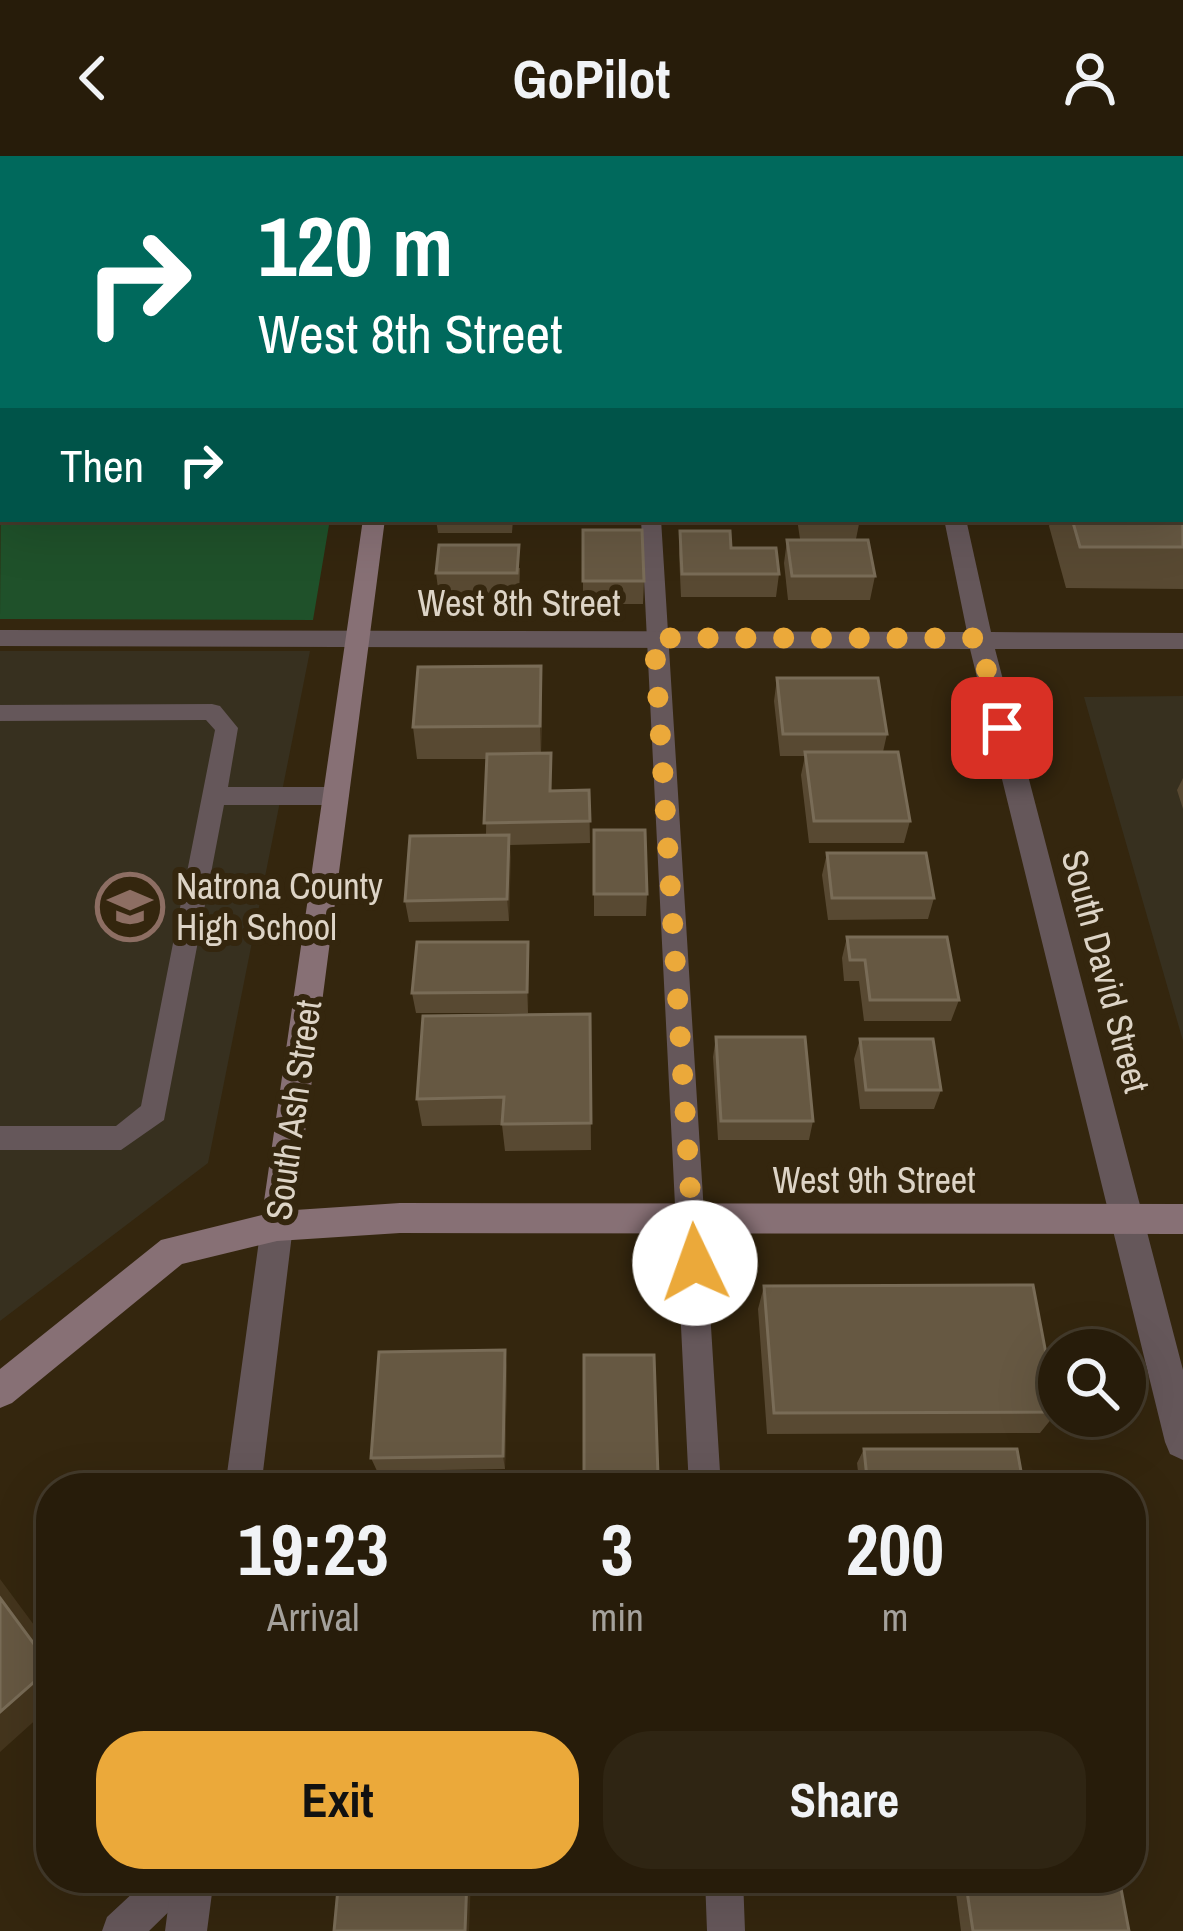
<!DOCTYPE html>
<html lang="en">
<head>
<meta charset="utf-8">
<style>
  :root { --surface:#271c0a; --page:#2f2513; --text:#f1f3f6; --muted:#a4a19c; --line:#433a2b; --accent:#eba93a }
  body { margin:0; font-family:"Archivo Narrow",sans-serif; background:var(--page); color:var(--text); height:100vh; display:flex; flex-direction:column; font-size:45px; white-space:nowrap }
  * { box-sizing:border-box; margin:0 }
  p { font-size:39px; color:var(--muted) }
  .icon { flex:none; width:66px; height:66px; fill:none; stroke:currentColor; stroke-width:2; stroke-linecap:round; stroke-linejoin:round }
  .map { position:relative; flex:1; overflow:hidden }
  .side { position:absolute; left:36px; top:1317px; width:1110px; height:420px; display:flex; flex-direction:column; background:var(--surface); border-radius:48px; box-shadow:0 12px 48px #0002,0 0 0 3px var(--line) }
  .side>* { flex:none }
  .banner { position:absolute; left:0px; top:0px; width:1185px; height:366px; box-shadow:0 12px 48px #0002,0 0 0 3px var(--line); background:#00695c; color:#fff; overflow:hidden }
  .buttons { position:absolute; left:1038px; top:1173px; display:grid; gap:24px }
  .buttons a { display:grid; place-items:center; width:108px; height:108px; border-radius:50%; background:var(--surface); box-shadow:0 12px 48px #0002,0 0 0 3px var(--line); font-size:60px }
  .pin { position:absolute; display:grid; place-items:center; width:102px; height:102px; color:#fff; margin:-51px; border-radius:24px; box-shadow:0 6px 18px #0006 }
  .me { position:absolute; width:132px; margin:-66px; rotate:357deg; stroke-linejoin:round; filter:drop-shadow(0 0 9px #0008) }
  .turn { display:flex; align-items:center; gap:42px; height:252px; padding:0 60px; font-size:54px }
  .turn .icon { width:156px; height:156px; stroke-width:2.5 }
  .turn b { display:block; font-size:84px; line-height:102px }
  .then { display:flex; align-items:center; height:114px; padding:0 60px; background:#0003; gap:24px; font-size:45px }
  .eta { display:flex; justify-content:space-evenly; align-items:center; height:204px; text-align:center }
  .eta b { font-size:72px; font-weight:700; line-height:84px }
  .primary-button { display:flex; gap:24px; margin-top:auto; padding:24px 60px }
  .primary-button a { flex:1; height:138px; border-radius:48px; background:var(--accent); color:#111; font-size:48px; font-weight:700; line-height:138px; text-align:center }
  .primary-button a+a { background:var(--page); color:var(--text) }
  header { display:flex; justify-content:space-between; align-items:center; height:156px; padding:0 60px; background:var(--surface); font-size:54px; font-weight:700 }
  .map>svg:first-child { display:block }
  .education { fill:#37301f }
  .green { fill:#1f512a }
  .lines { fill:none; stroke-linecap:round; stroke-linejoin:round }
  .lane { fill:#65575a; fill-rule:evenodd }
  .street { fill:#65575a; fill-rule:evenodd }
  .secondary { fill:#877075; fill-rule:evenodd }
  .wall { fill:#584932 }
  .shaded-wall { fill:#44351d }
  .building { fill:#665842; stroke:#796c57; stroke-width:3 }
  .route { stroke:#eba93a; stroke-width:21; stroke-dasharray:0 37.8 }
  .labels { text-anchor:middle; stroke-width:12; stroke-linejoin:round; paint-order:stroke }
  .street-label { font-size:36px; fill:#ddd4c6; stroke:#34260e }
  .poi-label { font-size:36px; fill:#ddd4c6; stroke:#34260e; text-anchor:start }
</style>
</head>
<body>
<header><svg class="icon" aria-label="back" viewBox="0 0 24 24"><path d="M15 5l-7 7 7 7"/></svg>GoPilot<svg class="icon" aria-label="person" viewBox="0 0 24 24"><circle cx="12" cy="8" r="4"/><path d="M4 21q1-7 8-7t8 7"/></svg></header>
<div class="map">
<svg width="1183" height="1775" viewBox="0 0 1183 1775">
  <rect width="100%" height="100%" fill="#34260e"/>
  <!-- education -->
  <path class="education" d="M0 495H310L208 1007 0 1165Z
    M1183 540V885L1084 541Z"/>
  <!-- green -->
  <path class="green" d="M3 7V363H330L313 464 0 463Z"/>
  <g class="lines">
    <!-- lane -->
    <path class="lane" d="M632 0H648V3H632Z
      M1096 0H1112L1113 3H1097Z
      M641 363H661L721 1332H689Z
      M212 548 220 550 238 572 228 631H337L349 640 337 649H224L164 964 121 994H0V970H116L141 950 215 574 206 564 0 565V549Z
      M149 1722H196L190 1735 149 1775H102L107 1761Z
      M705 1722H743L745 1775H707Z"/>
    <!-- street -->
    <path class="street" d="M868 0H886L887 3H869Z
      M1182 149H1183V161H1182Z
      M944 363H966L991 476 1183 477V493H995L1183 1214V1304L1170 1298 1165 1286 970 493 0 490V474L967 476Z
      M277 1055 289 1060 293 1070 261 1332H225L261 1070 265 1060Z
      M172 1722H214L207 1775H165Z"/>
    <!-- secondary -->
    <path class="secondary" d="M416 0H434L415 3Z
      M363 363H385L295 1054 400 1047 1183 1048V1078L400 1077 277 1085 182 1108 12 1247 0 1252V1213L161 1084 262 1059Z"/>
  </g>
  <!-- wall -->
  <path class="wall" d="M484 0H617V3H485Z
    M708 0H817V3H708Z
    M980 0H1060L1061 3H981Z
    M1183 301V433L1066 432 1049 370 1051 363H1182Z
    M436 363H513L512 377H438Z
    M797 363H860L856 383H800Z
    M583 374 644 425 643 448H583Z
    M680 375 731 392 779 418 776 441H681L679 398Z
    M787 384 875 420 870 444H788L784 407Z
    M520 412 519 440H439L436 417Z
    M777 522 887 578 883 596 910 665 904 687H809L801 619 805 600H780L774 545Z
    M542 543 541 597 551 635 589 634 590 687 510 689 509 765 409 766 405 745 486 679 487 603H417L413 571Z
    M1183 622V653L1177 634Z
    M594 674 647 738 646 760H594Z
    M827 697 934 742 928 763 828 764 822 719Z
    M847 781 959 844 951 865H864L859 825H844L842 802Z
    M528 786V857H416L412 837Z
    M590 858 591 994 505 995 502 969 422 970 417 943Z
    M716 881 813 965 809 984H718L713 901Z
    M860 883 941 934 934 953H860L854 903Z
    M764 1130 1057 1256 1040 1277 767 1278 758 1153Z
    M584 1199 658 1320 656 1332H584Z
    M507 1210 505 1313 377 1315 371 1302Z
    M864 1293 1024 1332H860L857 1307Z
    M954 1722H1119L1129 1775H961Z"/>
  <!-- shaded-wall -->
  <path class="shaded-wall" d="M541 510 542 543 541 603 540 570Z
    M509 679 511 701 509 765 507 743Z
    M528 786 529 807 528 857 527 836Z
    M505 1194 507 1210 505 1313 503 1300Z
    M0 1423 51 1492V1511L0 1442Z
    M51 1511V1550L0 1596V1556Z
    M467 1722H471L469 1775H465Z"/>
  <!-- building -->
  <path class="building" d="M503 0H617V3H503Z
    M1034 0H1060L1061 3H1034Z
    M1122 0H1166L1168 3H1124Z
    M1182 301 1183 391H1080L1072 363H1182Z
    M583 374H642L644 425H583Z
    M680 375H730L731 392H776L779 418H682Z
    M787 384H868L875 420H792Z
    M439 389H519L517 417H436Z
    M541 510 540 570 413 571 418 511Z
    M777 522H878L887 578H783Z
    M805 596H898L910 665H814Z
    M551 597 550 635 589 634 590 665 484 667 487 598Z
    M594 674H645L647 738H594Z
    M509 679 507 743 405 745 410 680Z
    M827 697H926L934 742H832Z
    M847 781H947L959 844H870L865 804H850Z
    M417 786H528L527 836 412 837Z
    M590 858 591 967 502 968 504 941 417 943 423 860Z
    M716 881H805L813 965H721Z
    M860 883H933L941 934H866Z
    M1033 1129 1057 1256 774 1257 764 1130Z
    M505 1194 503 1300 371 1302 379 1196Z
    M584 1199H654L658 1320H584Z
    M864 1293H1017L1024 1332H868Z
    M0 1442 51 1511 0 1556Z
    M339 1722H467L465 1775H334Z
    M965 1722H1119L1129 1775H973Z"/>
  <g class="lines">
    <!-- route -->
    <path class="route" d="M695 1107 654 482H978L1002 572"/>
  </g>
  <!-- icons -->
  <defs>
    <g id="school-ring" transform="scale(3.45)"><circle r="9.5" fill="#34260e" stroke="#8d6e63" stroke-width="1.5"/><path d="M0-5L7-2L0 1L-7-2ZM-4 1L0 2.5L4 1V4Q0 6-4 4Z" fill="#8d6e63"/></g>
  </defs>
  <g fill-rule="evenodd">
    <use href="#school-ring" x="130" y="751"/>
  </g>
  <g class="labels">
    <!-- street labels -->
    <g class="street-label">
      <text x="519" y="460">West 8th Street</text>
      <text transform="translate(1106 815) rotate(75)" y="13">South David Street</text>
      <text transform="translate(293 954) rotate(-82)" y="13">South Ash Street</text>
      <text x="874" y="1037">West 9th Street</text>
    </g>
    <!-- poi labels -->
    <g class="poi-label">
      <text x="176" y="743">Natrona County<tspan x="176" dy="41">High School</tspan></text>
    </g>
  </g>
</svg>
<div class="buttons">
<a><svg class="icon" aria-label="search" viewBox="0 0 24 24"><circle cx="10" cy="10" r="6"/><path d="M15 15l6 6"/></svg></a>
</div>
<div class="pin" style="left:1002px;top:572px;background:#d93025"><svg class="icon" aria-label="arrive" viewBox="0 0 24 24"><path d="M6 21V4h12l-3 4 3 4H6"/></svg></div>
<svg class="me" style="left:695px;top:1107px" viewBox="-20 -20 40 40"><circle r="19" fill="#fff"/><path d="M0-13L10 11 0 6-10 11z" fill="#eba93a"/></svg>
<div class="banner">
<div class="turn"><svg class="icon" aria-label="right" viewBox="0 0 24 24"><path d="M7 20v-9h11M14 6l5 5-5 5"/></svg><div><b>120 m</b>West 8th Street</div></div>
<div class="then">Then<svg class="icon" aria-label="right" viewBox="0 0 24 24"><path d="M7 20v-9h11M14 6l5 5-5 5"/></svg></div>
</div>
<section class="side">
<div class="eta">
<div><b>19:23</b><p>Arrival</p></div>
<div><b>3</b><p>min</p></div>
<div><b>200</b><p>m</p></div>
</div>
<div class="primary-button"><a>Exit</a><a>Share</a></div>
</section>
</div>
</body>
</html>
